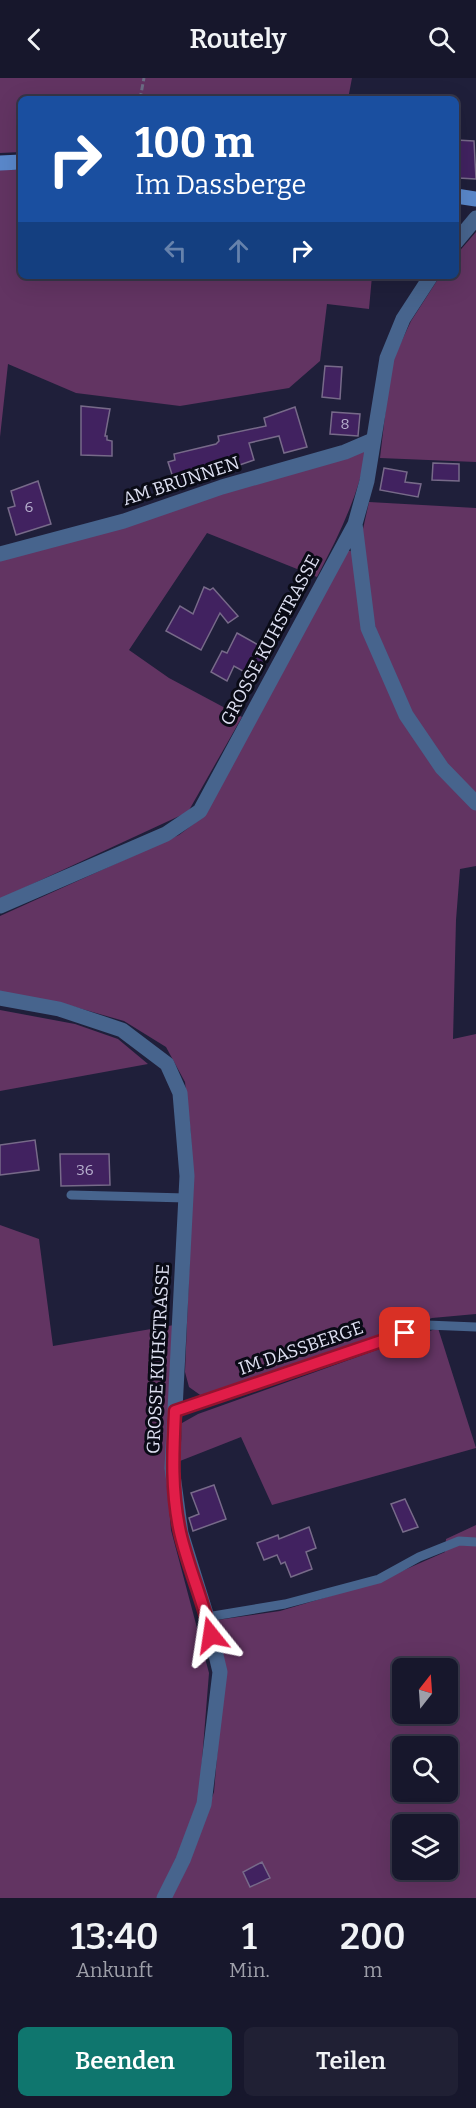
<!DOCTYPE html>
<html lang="de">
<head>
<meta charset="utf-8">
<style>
  :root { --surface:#17172c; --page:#202034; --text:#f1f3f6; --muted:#9e9fa9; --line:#363648; --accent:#0f766e }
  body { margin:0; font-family:Bitter,serif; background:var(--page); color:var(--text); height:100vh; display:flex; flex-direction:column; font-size:22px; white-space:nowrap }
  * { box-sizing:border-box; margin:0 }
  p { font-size:20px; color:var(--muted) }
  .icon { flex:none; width:33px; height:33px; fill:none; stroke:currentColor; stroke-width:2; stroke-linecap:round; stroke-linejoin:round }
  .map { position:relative; height:1820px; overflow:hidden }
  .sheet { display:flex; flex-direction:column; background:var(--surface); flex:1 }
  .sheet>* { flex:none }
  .guide { position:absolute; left:18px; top:18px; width:441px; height:183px; border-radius:9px; box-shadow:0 6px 24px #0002,0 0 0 2px var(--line); background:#1a4fa0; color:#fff; overflow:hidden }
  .needle { width:39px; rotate:17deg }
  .tools { position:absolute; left:392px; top:1580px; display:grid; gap:12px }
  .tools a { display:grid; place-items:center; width:66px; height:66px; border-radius:9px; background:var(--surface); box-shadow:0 6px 24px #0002,0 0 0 2px var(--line); font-size:30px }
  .pin { position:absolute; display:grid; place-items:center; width:51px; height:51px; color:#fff; margin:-26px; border-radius:12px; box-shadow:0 3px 9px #0006 }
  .me { position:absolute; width:66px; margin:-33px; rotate:345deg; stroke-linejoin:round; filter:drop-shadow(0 0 4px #0008) }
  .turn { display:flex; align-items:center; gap:21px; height:126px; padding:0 18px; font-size:27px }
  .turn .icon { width:78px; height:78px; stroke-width:2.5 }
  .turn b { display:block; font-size:42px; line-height:51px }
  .lanes { display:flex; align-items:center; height:57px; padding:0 18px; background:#0003; justify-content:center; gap:30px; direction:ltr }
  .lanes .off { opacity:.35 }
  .eta { display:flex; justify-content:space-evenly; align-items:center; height:102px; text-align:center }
  .eta b { font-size:36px; font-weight:600; line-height:42px }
  .cta { display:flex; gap:12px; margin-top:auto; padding:12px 18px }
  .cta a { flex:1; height:69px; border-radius:9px; background:var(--accent); color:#fff; font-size:24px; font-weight:600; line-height:69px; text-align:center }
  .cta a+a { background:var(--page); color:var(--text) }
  header { display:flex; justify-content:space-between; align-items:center; height:78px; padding:0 18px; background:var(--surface); font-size:27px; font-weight:600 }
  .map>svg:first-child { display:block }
  .green { fill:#623462; fill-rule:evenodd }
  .building { fill:#412260; stroke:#776a89; stroke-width:1.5 }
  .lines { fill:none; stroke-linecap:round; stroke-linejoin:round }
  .path { stroke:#6b6c84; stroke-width:3; stroke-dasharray:6 3; stroke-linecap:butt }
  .lane { stroke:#47648d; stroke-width:9 }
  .street { stroke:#47648d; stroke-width:15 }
  .secondary { stroke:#5a88cb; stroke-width:15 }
  .route-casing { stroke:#92132f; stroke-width:15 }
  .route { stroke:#e11d48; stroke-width:10 }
  .labels { text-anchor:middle; stroke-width:6; stroke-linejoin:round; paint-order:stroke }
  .number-label { font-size:15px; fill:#b8b1ce }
  .street-label { font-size:18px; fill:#dfe1f3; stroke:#0a0b16 }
</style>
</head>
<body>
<header><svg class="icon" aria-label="back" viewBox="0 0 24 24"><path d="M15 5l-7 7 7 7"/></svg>Routely<svg class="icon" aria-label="search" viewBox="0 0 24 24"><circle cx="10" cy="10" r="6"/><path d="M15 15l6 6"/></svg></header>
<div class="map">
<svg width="476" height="1820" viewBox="0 0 476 1820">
  <rect width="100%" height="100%" fill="#1f1f3a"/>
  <!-- green -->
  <path class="green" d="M0 0H352L348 21H21V74L0 75Z
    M0 92H21V198H372L369 231 327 226 320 283 289 310 180 328 76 315 8 286 0 359Z
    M476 154V384L380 380 391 286 411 243 440 198H456V177Z
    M367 372C358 419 339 457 317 499L207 455 129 572 169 600 242 639 188 734 0 821V480Z
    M369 424 476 430V716L447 688 412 637 371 547 361 460Z
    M346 472 354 474 400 636 476 731V788L460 791 456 842 453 961 476 956V1236L432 1240 223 1315 203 1319 189 1309 185 1294 192 1122 191 1058 185 1004 166 969 124 943 61 925 0 915V838L179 757 200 741Z
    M0 932 75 946 118 961 148 986 0 1013Z
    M0 1147 39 1161 53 1268 174 1247 166 1392 171 1452 209 1595 199 1720 181 1802 214 1714 224 1595 217 1542 280 1533 377 1504 445 1474 446 1461 476 1447V1820H0ZM402 1590H447V1635H402ZM402 1668H447V1713H402ZM402 1746H447V1791H402Z
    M438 1250 476 1370 272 1427 241 1359 180 1383 182 1345 198 1336Z"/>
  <!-- building -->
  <path class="building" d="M456 62 474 63 476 101 459 100 460 77H456Z
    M325 288 342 289 340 321 322 319Z
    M81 328 110 331 105 358H107V362L112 363V378L81 377Z
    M295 329 307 369 284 375 279 358 249 365 254 382 176 409 168 384 175 382 174 376 216 366 219 363 218 358 266 348 264 340Z
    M332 334 360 336 358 358 330 356Z
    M433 385 459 386V403L432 402Z
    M384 390 407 394 405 404 421 406 418 419 380 412Z
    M38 403 51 446 16 457 8 430 15 428 11 413Z
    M204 509 210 512 213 510 238 538 228 545 220 535 201 572 166 553 180 528 193 536Z
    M237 555 269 573 258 594 253 592 250 597 234 588 227 603 211 594 222 573 227 575Z
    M35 1062 39 1092 0 1097V1067Z
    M60 1076H109L110 1107 61 1108Z
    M214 1407 226 1441 193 1453 189 1440 199 1436 191 1415Z
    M405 1421 418 1449 403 1454 391 1426Z
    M309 1449 316 1470 306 1474 312 1491 291 1499 285 1484 281 1486 277 1477 264 1482 257 1465 278 1457 279 1461Z
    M262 1784 270 1800 250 1809 243 1794Z"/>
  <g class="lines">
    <!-- path -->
    <path class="path" d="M140 21 144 0"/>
    <!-- lane -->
    <path class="lane" d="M71 1117 186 1120
      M175 1333 427 1247 476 1249
      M207 1539 285 1526 379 1501 419 1479 459 1463 476 1464"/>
    <!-- street -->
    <path class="street" d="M456 164 476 140
      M355 446 368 550 406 637 442 690 476 725
      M0 476 124 443 222 409 345 374 373 362
      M0 828 166 756 200 733 355 446 367 403 387 280 403 241 431 198
      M0 920 59 931 122 952 167 986 180 1015 187 1098 172 1390 181 1455 207 1539 220 1594 204 1726 183 1782 164 1820"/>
    <!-- secondary -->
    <path class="secondary" d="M0 85 21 84
      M456 118 476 121"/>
  </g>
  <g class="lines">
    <!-- route casing -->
    <g class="route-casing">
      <path id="route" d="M211 1557C203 1522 188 1489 180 1454 171 1413 173 1374 175 1333L405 1255"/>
    </g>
    <!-- route -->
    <use href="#route" class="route"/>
  </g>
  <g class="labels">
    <!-- number labels -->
    <g class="number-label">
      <text x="345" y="351">8</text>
      <text x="29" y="434">6</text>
      <text x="85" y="1097">36</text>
    </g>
    <!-- street labels -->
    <g class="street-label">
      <text transform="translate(181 403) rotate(-18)" y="6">AM BRUNNEN</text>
      <text transform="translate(270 562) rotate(-62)" y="6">GROSSE KUHSTRASSE</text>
      <text transform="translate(301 1270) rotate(-19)" y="6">IM DASSBERGE</text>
      <text transform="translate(158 1281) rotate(-87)" y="6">GROSSE KUHSTRASSE</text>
    </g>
  </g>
</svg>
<div class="tools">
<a><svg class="needle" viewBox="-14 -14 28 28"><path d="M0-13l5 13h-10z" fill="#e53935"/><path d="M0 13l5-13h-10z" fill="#9e9fa9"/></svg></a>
<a><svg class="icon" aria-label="search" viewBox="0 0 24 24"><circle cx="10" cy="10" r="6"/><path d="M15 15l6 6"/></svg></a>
<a><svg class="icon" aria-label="layers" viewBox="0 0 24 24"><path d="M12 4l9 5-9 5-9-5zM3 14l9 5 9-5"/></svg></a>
</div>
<div class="pin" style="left:405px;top:1255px;background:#d93025"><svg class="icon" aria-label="arrive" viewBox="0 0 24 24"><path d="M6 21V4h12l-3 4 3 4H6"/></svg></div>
<svg class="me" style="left:211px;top:1557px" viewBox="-20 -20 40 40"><path d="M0-17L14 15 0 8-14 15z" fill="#e11d48" stroke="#fff" stroke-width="4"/></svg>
<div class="guide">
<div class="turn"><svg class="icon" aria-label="right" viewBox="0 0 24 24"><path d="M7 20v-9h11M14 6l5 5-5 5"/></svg><div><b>100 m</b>Im Dassberge</div></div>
<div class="lanes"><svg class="icon off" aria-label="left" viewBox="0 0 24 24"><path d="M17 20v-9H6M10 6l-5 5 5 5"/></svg><svg class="icon off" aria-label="ahead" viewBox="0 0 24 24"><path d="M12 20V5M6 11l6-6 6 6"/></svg><svg class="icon" aria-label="right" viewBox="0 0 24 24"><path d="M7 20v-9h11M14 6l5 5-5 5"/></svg></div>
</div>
</div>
<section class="sheet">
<div class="eta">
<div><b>13:40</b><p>Ankunft</p></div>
<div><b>1</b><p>Min.</p></div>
<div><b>200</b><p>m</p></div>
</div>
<div class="cta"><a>Beenden</a><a>Teilen</a></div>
</section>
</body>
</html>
